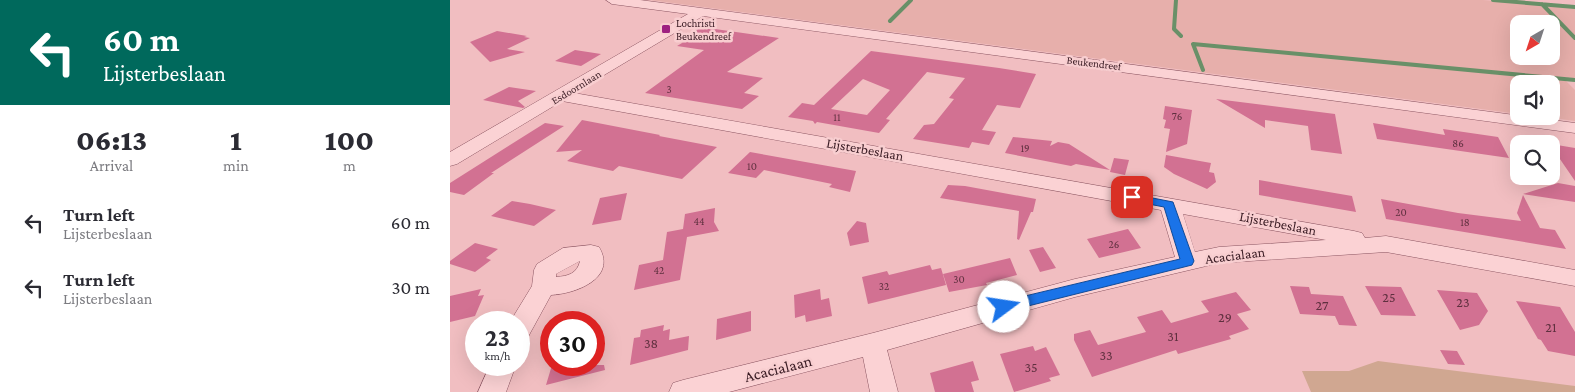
<!DOCTYPE html>
<html lang="en">
<head>
<meta charset="utf-8">
<style>
  :root { --surface:#fff; --page:#f7f7f7; --text:#2b2b33; --muted:#7c7c81 }
  body { margin:0; font-family:"Crimson Pro",serif; background:var(--page); color:var(--text); height:100vh; display:flex; flex-direction:column; font-size:19px; white-space:nowrap }
  * { box-sizing:border-box; margin:0 }
  p { font-size:16px; color:var(--muted) }
  .icon { flex:none; width:28px; height:28px; fill:none; stroke:currentColor; stroke-width:2; stroke-linecap:round; stroke-linejoin:round }
  .map { position:relative; flex:1; overflow:hidden }
  .sheet { display:flex; flex-direction:column; background:var(--surface); width:450px }
  .sheet>* { flex:none }
  .guide { background:#00695c; color:#fff; overflow:hidden }
  .needle { width:32px; rotate:219deg }
  .buttons { position:absolute; left:1060px; top:15px; display:grid; gap:10px }
  .buttons a { display:grid; place-items:center; width:50px; height:50px; border-radius:10px; background:var(--surface); box-shadow:0 5px 20px #0002; font-size:25px }
  .speed { position:absolute; left:15px; top:311px; display:flex; gap:10px; font-size:25px; font-weight:700; text-align:center }
  .speed>* { display:grid; place-content:center; width:65px; height:65px; border-radius:50%; background:var(--surface); box-shadow:0 5px 20px #0002; line-height:1 }
  .speed small { font-size:12px; font-weight:400 }
  .speed .limit { border:8px solid #d22; background:#fff; color:#111 }
  .pin { position:absolute; display:grid; place-items:center; width:42px; height:42px; color:#fff; margin:-21px; border-radius:10px; box-shadow:0 2px 8px #0006 }
  .me { position:absolute; width:55px; margin:-28px; rotate:76deg; stroke-linejoin:round; filter:drop-shadow(0 0 4px #0008) }
  .turn { display:flex; align-items:center; gap:18px; height:105px; padding:0 20px; font-size:22px }
  .turn .icon { width:65px; height:65px; stroke-width:2.5 }
  .turn b { display:block; font-size:35px; line-height:42px }
  .eta { display:flex; justify-content:space-evenly; align-items:center; height:85px; text-align:center }
  .eta b { font-size:30px; font-weight:800; line-height:35px }
  ul { padding:0; list-style:none }
  li { display:flex; align-items:center; gap:15px; height:65px; padding:0 20px }
  li div { flex:1 }
  li b { display:block; font-size:19px }
  li em { font-style:normal }
  main { display:flex; flex:1; min-height:0 }
  .map>svg:first-child { display:block }
  .farmland { fill:#e7afab; fill-rule:evenodd }
  .green { fill:#d0a791 }
  .lines { fill:none; stroke-linecap:round; stroke-linejoin:round }
  .stream { stroke:#699068; stroke-width:4 }
  .building { fill:#d27192; fill-rule:evenodd }
  .street-casing { stroke:#8b5561; stroke-width:1 }
  .street { fill:#fbd2d4; fill-rule:evenodd }
  .route { fill:#1a73e8; stroke:#114b97 }
  .poi-dot { fill:#9e2181; stroke:#f8ced0; stroke-width:2 }
  .labels { text-anchor:middle; stroke-width:5; stroke-linejoin:round; paint-order:stroke }
  .far-poi-label { font-size:11px; fill:#391b23; stroke:#f8ced0; text-anchor:start }
  .far-street-label { font-size:11px; fill:#391b23; stroke:#f8ced0 }
  .number-label { font-size:11px; fill:#5f303f }
  .street-label { font-size:14px; fill:#391b23; stroke:#f8ced0 }
  .near-number-label { font-size:14px; fill:#5f303f }
  .near-street-label { font-size:16px; fill:#391b23; stroke:#f8ced0 }
</style>
</head>
<body>
<main>
<section class="sheet">
<div class="guide">
<div class="turn"><svg class="icon" aria-label="left" viewBox="0 0 24 24"><path d="M17 20v-9H6M10 6l-5 5 5 5"/></svg><div><b>60 m</b>Lijsterbeslaan</div></div>
</div>
<div class="eta">
<div><b>06:13</b><p>Arrival</p></div>
<div><b>1</b><p>min</p></div>
<div><b>100</b><p>m</p></div>
</div>
<ul>
<li><svg class="icon" aria-label="left" viewBox="0 0 24 24"><path d="M17 20v-9H6M10 6l-5 5 5 5"/></svg><div><b>Turn left</b><p>Lijsterbeslaan</p></div><em>60 m</em></li>
<li><svg class="icon" aria-label="left" viewBox="0 0 24 24"><path d="M17 20v-9H6M10 6l-5 5 5 5"/></svg><div><b>Turn left</b><p>Lijsterbeslaan</p></div><em>30 m</em></li>
</ul>
</section>
<div class="map">
<svg width="1125" height="392" viewBox="0 0 1125 392">
  <rect width="100%" height="100%" fill="#f1bec1"/>
  <!-- farmland -->
  <path class="farmland" d="M200 0H1033L1125 8V81H1116L1125 90V121L1087 116H1101V84H1069V114ZM1069 24H1101V56H1069Z"/>
  <!-- green -->
  <path class="green" d="M928 361 1125 386V392H861L852 371H899Z"/>
  <g class="lines">
    <!-- stream -->
    <path class="stream" d="M726 0 724 29 731 36
      M1043 0 1125 7
      M1092 4 1125 38
      M440 21 461 0
      M753 70 743 44 1125 80"/>
  </g>
  <!-- building -->
  <path class="building" d="M251 27 329 38 277 72 313 78 294 93 309 96 292 109 195 93 254 50 227 46 237 40 231 39Z
    M47 31 77 36 74 37 80 38 57 49 75 52 40 62 20 42Z
    M125 50 151 54 131 66 105 61Z
    M421 51 549 68 586 74 570 108 547 105 532 130 546 132 539 145 522 142 519 148 463 139 474 125 484 124 504 99 499 98 515 78 477 72 436 119 440 120 429 133 367 122 365 124 363 121 338 117 352 103 364 105ZM413 79 440 90 417 115 381 109Z
    M59 87 86 91 68 101 75 107 73 108 33 100Z
    M766 99 885 114 892 154 861 150 858 126 815 120V128Z
    M715 106 742 110 737 144 716 152 720 129 714 128 716 120 713 119Z
    M132 120 210 135 209 136 267 147 232 179 169 166 163 171 117 161 132 150 106 152Z
    M95 123 114 126 41 173H44L14 195 0 192V183Z
    M923 123 995 135 993 129 1048 137 1059 158 927 139Z
    M563 137 602 141 600 146 608 142 619 144 660 170 626 164 621 166 555 153Z
    M1101 144 1125 148V181L1101 146Z
    M300 152 361 163 406 171 400 192 379 187 382 184 314 170 306 178 278 173Z
    M716 155 761 163 759 172 764 173 766 182 757 189 724 174 714 167Z
    M664 158 679 160 675 175 660 172Z
    M809 180 902 196 906 212 809 195Z
    M1108 183 1125 186V202L1073 194Z
    M498 185 515 186 586 199 583 212H581L569 240 567 239 569 211 490 198Z
    M177 193 171 220 142 225 150 198Z
    M1073 195 1090 228 1105 230 1116 249 936 219 931 199 1008 213 1071 221 1067 213Z
    M62 201 80 204 106 210 84 226 41 216Z
    M265 208 264 222 269 231 237 237 230 280 184 290 189 265 213 260 217 232 233 229 235 214Z
    M407 221 416 223 419 242 400 246 397 233Z
    M678 229 691 248 649 258 637 239Z
    M25 243 48 249 36 258 41 260 25 272 0 264V261Z
    M593 247 606 268 590 272 579 250Z
    M560 258 567 275 536 283 537 285 499 292 493 274Z
    M480 265 482 270 491 268 496 285 418 304 412 277 437 271 439 275Z
    M840 286 859 287 861 294 893 296 907 326 889 325 885 316 850 314Z
    M915 286 951 287 966 316 931 315Z
    M31 289 28 296 34 295 25 316 0 322V296Z
    M370 289 371 300 379 298 382 316 356 322 355 315 345 318 344 295Z
    M987 290 1027 293 1038 311 1029 325 1010 330Z
    M786 292 801 310 787 314 799 329 779 336 781 339 728 354 726 350 642 377 624 340V334L640 330 648 345 696 332 687 317 712 310 721 323 759 312 751 301Z
    M1066 301 1110 307 1125 332V356L1098 351 1091 340 1088 339Z
    M301 311V331L266 340 267 319Z
    M214 325 213 331 220 329 219 340 239 336 238 350 180 365 184 338 190 337 191 330Z
    M583 346 585 351 596 347 610 375 599 378 601 381 564 392 550 354Z
    M990 350 1007 351 1015 365 998 364Z
    M523 361 529 380 521 382 524 392H485L480 373Z
    M102 365H154L155 370 96 385Z"/>
  <g class="lines">
    <!-- street casing -->
    <g class="street-casing">
      <path id="street" d="M156 0H190L1125 123V133L253 16 124 93 904 231 912 233 915 238 936 236 1125 270V286L936 252 769 263 625 297 437 350 448 392H420L413 357 279 392H219L223 383 233 380 423 333 625 279 725 257 711 210 112 101 7 164 0 166V152L238 14 162 4ZM733 214 876 240 769 247 745 252Z
        M141 245 149 247C168 279 124 294 101 295L78 337 69 340V322H60L82 286 84 270 87 264 113 248ZM130 261C127 274 118 276 106 277V274Z
        M40 365H66L56 392H28Z"/>
    </g>
    <!-- street -->
    <use href="#street" class="street"/>
  </g>
  <!-- route -->
  <path class="route" d="M682 194 723 202 744 261 742 265 554 312 549 310 547 307 554 301 730 259 714 207 678 200 677 197Z"/>
  <!-- markers -->
  <rect class="poi-dot" x="211" y="24" width="10" height="10" rx="2.5"/>
  <g class="labels">
    <!-- far-poi labels -->
    <g class="far-poi-label">
      <text x="226" y="27">Lochristi<tspan x="226" dy="13">Beukendreef</tspan></text>
    </g>
    <!-- far-street labels -->
    <g class="far-street-label">
      <text transform="translate(644 63) rotate(7)" y="4">Beukendreef</text>
      <text transform="translate(126 87) rotate(-31)" y="4">Esdoornlaan</text>
    </g>
    <!-- number labels -->
    <g class="number-label">
      <text x="219" y="93">3</text>
      <text x="727" y="120">76</text>
      <text x="387" y="121">11</text>
      <text x="1008" y="147">86</text>
      <text x="575" y="152">19</text>
      <text x="302" y="170">10</text>
      <text x="951" y="216">20</text>
      <text x="249" y="225">44</text>
      <text x="1015" y="226">18</text>
      <text x="664" y="248">26</text>
      <text x="209" y="274">42</text>
      <text x="509" y="283">30</text>
      <text x="434" y="290">32</text>
    </g>
    <!-- street labels -->
    <g class="street-label">
      <text transform="translate(415 149) rotate(10)" y="5">Lijsterbeslaan</text>
      <text transform="translate(828 223) rotate(11)" y="5">Lijsterbeslaan</text>
      <text transform="translate(785 255) rotate(-7)" y="5">Acacialaan</text>
    </g>
    <!-- near-number labels -->
    <g class="near-number-label">
      <text x="939" y="302">25</text>
      <text x="1013" y="307">23</text>
      <text x="872" y="310">27</text>
      <text x="775" y="322">29</text>
      <text x="1101" y="332">21</text>
      <text x="723" y="341">31</text>
      <text x="201" y="348">38</text>
      <text x="656" y="360">33</text>
      <text x="581" y="372">35</text>
    </g>
    <!-- near-street labels -->
    <g class="near-street-label">
      <text transform="translate(328 368) rotate(-14)" y="6">Acacialaan</text>
    </g>
  </g>
</svg>
<div class="buttons">
<a><svg class="needle" viewBox="-14 -14 28 28"><path d="M0-13l5 13h-10z" fill="#e53935"/><path d="M0 13l5-13h-10z" fill="#7c7c81"/></svg></a>
<a><svg class="icon" aria-label="sound" viewBox="0 0 24 24"><path d="M4 9h4l5-4v14l-5-4H4zM17 9q2 3 0 6"/></svg></a>
<a><svg class="icon" aria-label="search" viewBox="0 0 24 24"><circle cx="10" cy="10" r="6"/><path d="M15 15l6 6"/></svg></a>
</div>
<div class="speed"><div>23<small>km/h</small></div><div class="limit">30</div></div>
<div class="pin" style="left:682px;top:197px;background:#d93025"><svg class="icon" aria-label="arrive" viewBox="0 0 24 24"><path d="M6 21V4h12l-3 4 3 4H6"/></svg></div>
<svg class="me" style="left:554px;top:307px" viewBox="-20 -20 40 40"><circle r="19" fill="#fff"/><path d="M0-13L10 11 0 6-10 11z" fill="#1a73e8"/></svg>
</div>
</main>
</body>
</html>
